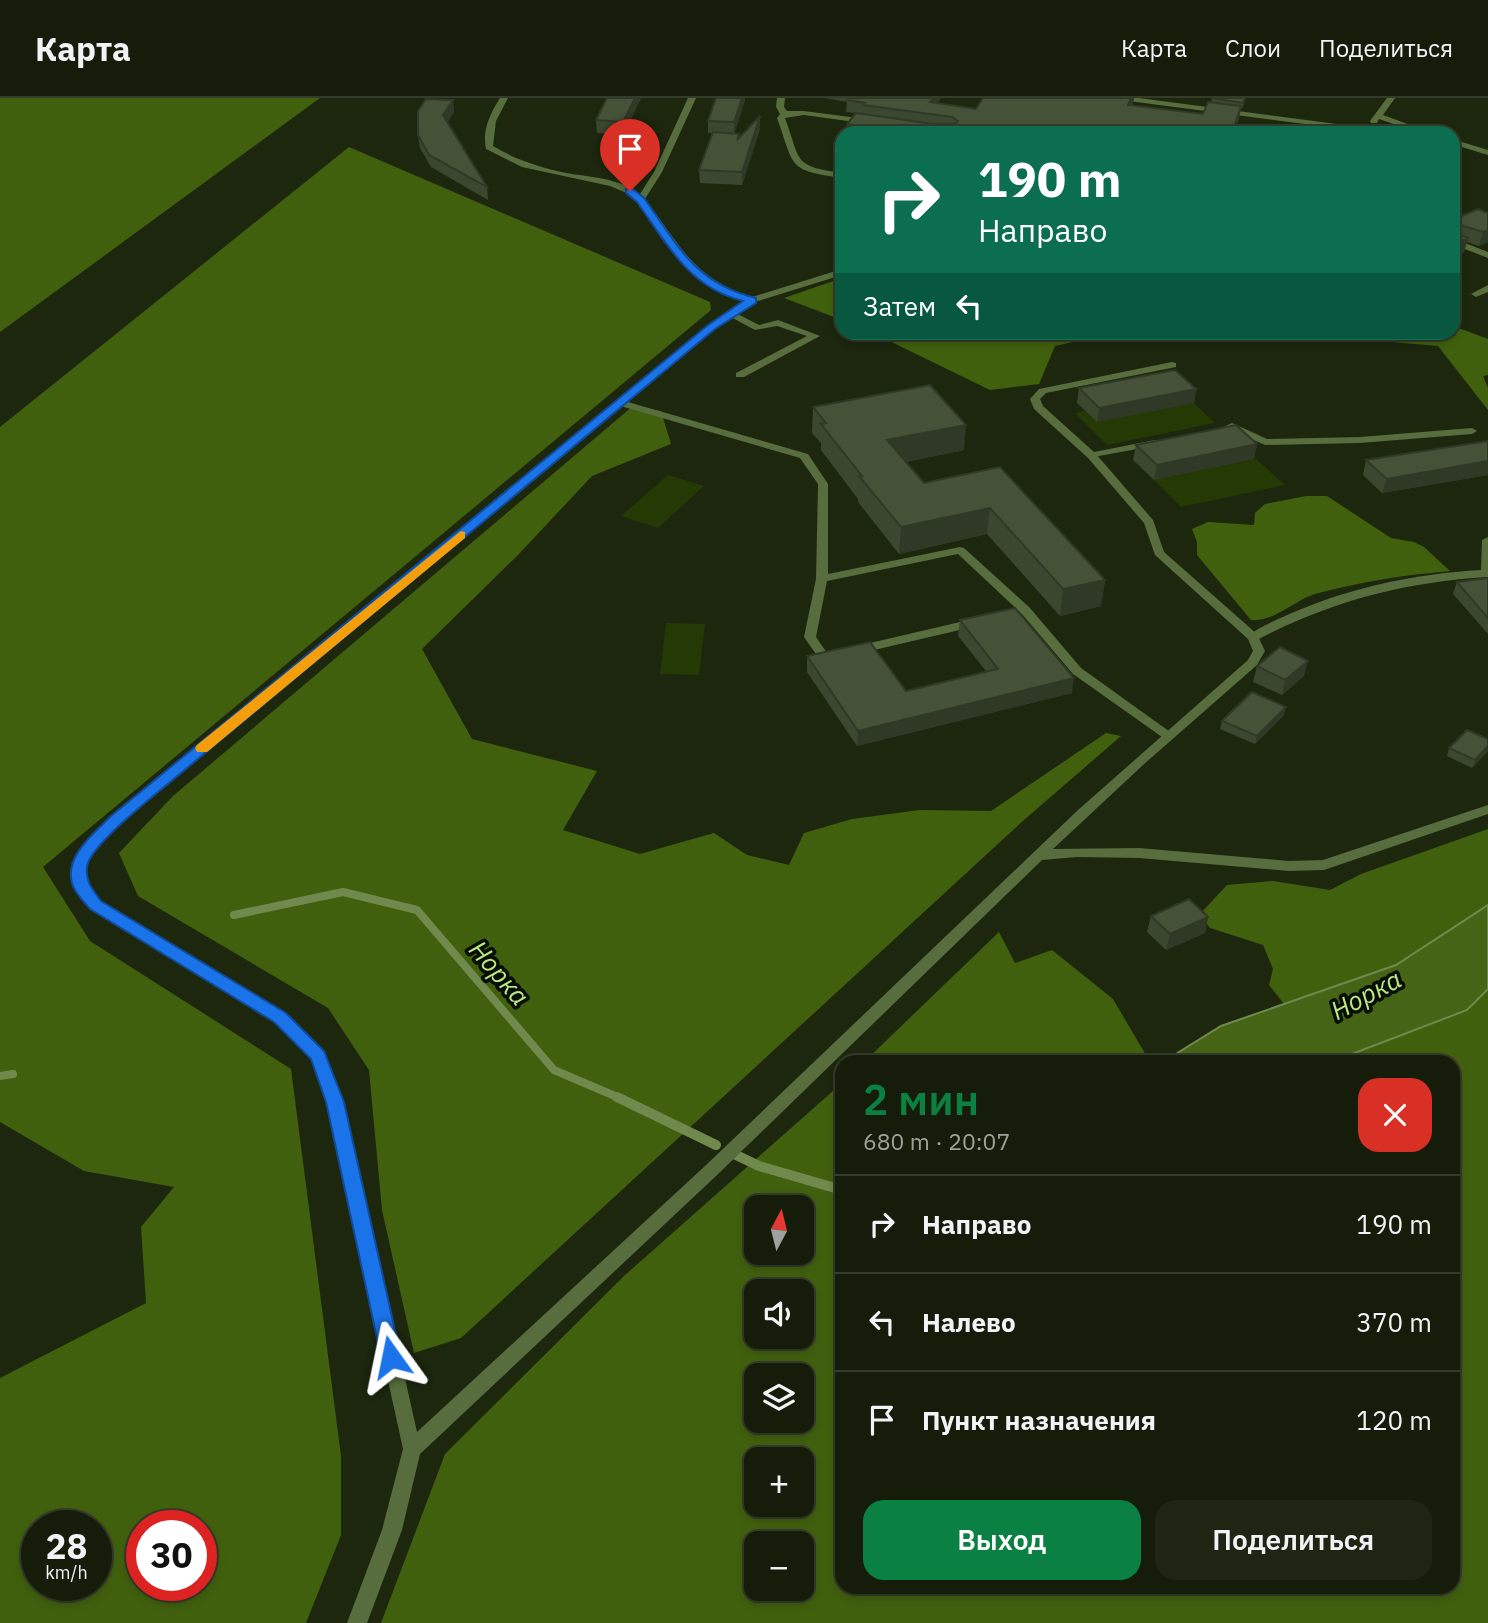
<!DOCTYPE html>
<html lang="ru">
<head>
<meta charset="utf-8">
<style>
  :root { --surface:#151d0a; --page:#1e2613; --text:#f1f3f6; --muted:#9da29c; --line:#343b2b; --accent:#0b8043 }
  body { margin:0; font-family:"IBM Plex Sans",sans-serif; background:var(--page); color:var(--text); height:100vh; display:flex; flex-direction:column; font-size:26px; white-space:nowrap }
  * { box-sizing:border-box; margin:0 }
  p { font-size:23px; color:var(--muted) }
  .icon { flex:none; width:38px; height:38px; fill:none; stroke:currentColor; stroke-width:2; stroke-linecap:round; stroke-linejoin:round }
  .map { position:relative; flex:1; overflow:hidden }
  .side { position:absolute; left:835px; top:957px; width:625px; height:539px; display:flex; flex-direction:column; background:var(--surface); border-radius:21px; box-shadow:0 4px 10px #0003,0 0 0 2px var(--line) }
  .side>* { flex:none }
  .top-card { position:absolute; left:835px; top:28px; width:625px; height:214px; border-radius:21px; box-shadow:0 4px 10px #0003,0 0 0 2px var(--line); background:#0b6e4f; color:#fff; overflow:hidden }
  .needle { width:46px; rotate:7deg }
  .buttons { position:absolute; left:744px; top:1097px; display:grid; gap:14px }
  .buttons a { display:grid; place-items:center; width:70px; height:70px; border-radius:14px; background:var(--surface); box-shadow:0 4px 10px #0003,0 0 0 2px var(--line); font-size:35px }
  .speed { position:absolute; left:21px; top:1412px; display:flex; gap:14px; font-size:35px; font-weight:700; text-align:center }
  .speed>* { display:grid; place-content:center; width:91px; height:91px; border-radius:50%; background:var(--surface); box-shadow:0 4px 10px #0003,0 0 0 2px var(--line); line-height:1 }
  .speed small { font-size:18px; font-weight:400 }
  .speed .limit { border:10px solid #d22; background:#fff; color:#111 }
  .pin { position:absolute; display:grid; place-items:center; width:60px; height:60px; color:#fff; margin:-72px -30px; border-radius:50% 50% 50% 0; rotate:-45deg; box-shadow:0 0 7px #0007 }
  .pin .icon { rotate:45deg }
  .me { position:absolute; width:77px; margin:-38px; rotate:348deg; stroke-linejoin:round; filter:drop-shadow(0 0 5px #0008) }
  .turn { display:flex; align-items:center; gap:24px; height:147px; padding:0 28px; font-size:32px }
  .turn .icon { width:91px; height:91px; stroke-width:2.5 }
  .turn b { display:block; font-size:49px; line-height:60px }
  .then { display:flex; align-items:center; height:66px; padding:0 28px; background:#0003; gap:14px; font-size:26px }
  .round { display:grid; place-items:center; flex:none; width:74px; height:74px; border-radius:21px; background:var(--page) }
  .summary { display:flex; align-items:center; justify-content:space-between; height:119px; padding:0 28px }
  h1 { font-size:42px; font-weight:600; line-height:52px; color:var(--accent) }
  .cta { display:flex; gap:14px; margin-top:auto; padding:14px 28px }
  .cta a { flex:1; height:80px; border-radius:21px; background:var(--accent); color:#fff; font-size:28px; font-weight:600; line-height:80px; text-align:center }
  .cta a+a { background:var(--page); color:var(--text) }
  ul { padding:0; list-style:none }
  li { display:flex; align-items:center; gap:21px; height:98px; padding:0 28px; border-top:2px solid var(--line) }
  li div { flex:1 }
  li b { display:block; font-size:26px }
  li em { font-style:normal }
  header { display:flex; align-items:center; gap:42px; box-sizing:border-box; height:98px; padding:0 35px; background:var(--surface); border-bottom:2px solid var(--line) }
  header strong { font-size:33px }
  nav { display:flex; gap:38px; margin-inline-start:auto; font-size:24px }
  .map>svg:first-child { display:block }
  .green { fill:#253904 }
  .forest { fill:#41600e; fill-rule:evenodd }
  .water { fill:#456415; stroke:#70894c; stroke-width:2 }
  .lines { fill:none; stroke-linecap:round; stroke-linejoin:round }
  .stream-far1 { stroke:#70894c; stroke-width:8 }
  .stream { stroke:#70894c; stroke-width:10 }
  .service { fill:#576d3d; fill-rule:evenodd }
  .minor { fill:#576d3d; fill-rule:evenodd }
  .wall { fill:#3b472f }
  .shaded-wall { fill:#303926 }
  .building { fill:#455237; stroke:#303926; stroke-width:2 }
  .route { fill:#1a73e8; stroke:#114b97; stroke-width:2 }
  .slow { fill:#f59e0b }
  .labels { text-anchor:middle; stroke-width:7; stroke-linejoin:round; paint-order:stroke }
  .water-label { font-size:26px; font-style:italic; fill:#bae982; stroke:#090e05 }
</style>
</head>
<body>
<header>
<strong>Карта</strong>
<nav><a>Карта</a><a>Слои</a><a>Поделиться</a></nav>
</header>
<div class="map">
<svg width="1488" height="1525" viewBox="0 0 1488 1525">
  <rect width="100%" height="100%" fill="#1c270e"/>
  <!-- green -->
  <path class="green" d="M1194 305 1215 325 1107 347 1075 315 1085 313 1097 324Z
    M1256 361 1285 387 1181 409 1154 382Z
    M668 377 704 388 658 430 621 418Z
    M666 525 705 526 699 577 660 576Z"/>
  <!-- forest -->
  <path class="forest" d="M0 0H320L0 234Z
    M349 49 710 204 711 212 43 769 90 843 291 971 341 1358V1437L306 1525H0V1280L146 1205 141 1129 174 1089 84 1073 0 1024V329ZM37 1428H96V1488H37ZM142 1428H201V1488H142Z
    M842 180V222L784 200Z
    M1453 228 1488 241V277L1483 278 1488 290V312L1438 248 1358 241 1338 235 1263 241 1180 235 1452 234Z
    M873 235V234L1112 235 1055 248 1039 286 990 292Z
    M633 308 661 313 671 346 592 378 518 457 422 551 472 641 597 673 563 732 640 756 714 735 747 757 789 767 804 735 852 721 920 712 991 713 1106 635 1121 638 1024 722 461 1240 414 1255 382 1112 369 972 328 910 138 798 119 755 173 698Z
    M1306 398H1327L1391 440 1414 444 1424 449 1450 473C1404 477 1359 484 1315 496 1293 503 1274 524 1251 522L1197 457V444L1192 431 1208 424 1254 427 1255 415 1265 406Z
    M1488 731V807L1396 867 1284 906 1269 887 1273 871 1263 847 1210 830 1200 816 1227 787 1273 783 1330 792 1361 776Z
    M999 834 1015 865 1052 852 1113 901 1150 964H864Z
    M1488 891V1525H381L445 1356 624 1178 842 985V1489H1452V964H1331L1467 912ZM756 1110H802V1155H756ZM756 1194H802V1239H756ZM756 1278H802V1323H756ZM756 1362H802V1407H756ZM756 1446H802V1491H756Z"/>
  <!-- water -->
  <path class="water" d="M1488 807V891L1467 912 1331 964H1163L1221 928 1396 867Z"/>
  <g class="lines">
    <!-- stream-far1 -->
    <path class="stream-far1" d="M234 817 343 794 417 812 554 972 622 1001
      M0 978 13 976"/>
    <!-- stream -->
    <path class="stream" d="M617 999 716 1047
      M734 1056 759 1068 842 1092"/>
    <!-- service -->
    <path class="service" d="M500 0H508L496 23 493 48C516 62 540 69 566 75 589 79 620 80 640 96L654 74 688 0H696L662 74 645 101C682 149 693 181 755 200V204L731 199 715 192 692 175 673 153 639 105 629 96 610 88 522 69 486 51C482 32 490 16 500 0Z
      M1452 140 1488 154V160L1452 146Z
      M1488 187V194L1476 199 1471 196Z
      M730 212 759 227 778 222 820 238 744 279H736V275L807 238 777 228 755 232 727 217 725 215Z
      M1172 264 1176 265V269L1046 295 1040 301 1043 308 1094 354 1155 342 1159 343V347L1088 360 1034 311 1030 301 1039 291Z
      M621 302 808 356 828 386V476L960 449 964 450 1030 510 1081 570 1173 636 1172 639H1162L1073 576 1022 516 958 456 827 483 816 539 827 555 837 552 843 556 837 560 820 562 804 539 816 481 818 386 800 360 617 307V303Z
      M1232 325 1267 341 1360 339 1472 330 1477 333 1472 336 1360 345 1265 347 1231 332 1226 333 1221 330Z
      M1488 439V479C1405 484 1331 503 1257 542L1253 543 1247 539C1257 530 1272 524 1285 518 1347 490 1413 476 1481 472L1482 442Z
      M977 520 983 524 981 527 857 556 851 552 853 549Z"/>
    <!-- minor -->
    <path class="minor" d="M777 0H785L784 9 787 13H804L873 22 874 24 870 26 804 17 785 20C801 64 793 68 842 75V80C787 72 795 70 777 20L780 16 776 9Z
      M1117 0H1139L1367 30 1371 32 1367 34 1121 2Z
      M1387 0H1395L1383 17 1432 35H1420L1379 21 1377 25H1371L1370 23Z
      M1452 41 1488 52V57L1452 46Z
      M842 171V177L755 204 715 231 122 725C106 740 78 760 87 785 90 792 96 798 100 803L285 916 324 954 343 1004 417 1334 705 1068 1078 712 1248 562 1253 553 1248 541 1155 457 1144 425 1088 360V356H1096L1153 422 1164 454 1257 536 1265 553 1257 567 1143 667 1053 751 1139 750 1289 763 1323 762 1488 707V716L1324 772 1289 773 1139 760 1077 759 1042 762 716 1078 420 1356 402 1432 367 1525H347L382 1432 403 1351 327 1004 311 961 275 924 90 811C85 803 77 796 74 788 62 760 95 735 112 719L709 227 749 200Z"/>
  </g>
  <!-- wall -->
  <path class="wall" d="M641 0 624 36 597 35 596 22Z
    M745 0 734 35 739 40 760 31 742 87 700 85 699 72 713 35H708V23Z
    M825 0H941L937 5 976 11 983 0H1134L1132 7 1203 16 1211 5 1212 0H1246L1242 11H1241L1239 20 1234 35H847V26L856 15 846 14 847 4Z
    M453 2 454 14 447 25 487 89 488 102 431 69 420 50 418 37Z
    M1488 115V144L1479 148 1467 144 1464 154 1452 159V122Z
    M1079 290 1196 291 1194 305 1097 324 1077 305Z
    M813 309 964 352 906 364 924 385 1000 369 1105 482 1101 508 1060 518 987 436 899 456 858 404V401L821 352V345L812 335Z
    M1488 343V377L1382 395 1363 377 1366 362Z
    M1257 346 1254 361 1154 382 1133 362 1136 347Z
    M1488 480V536L1453 496 1457 484Z
    M960 522 1072 595 857 648 807 574V558L906 593 986 573 958 538Z
    M1257 568 1304 578 1282 597 1253 584Z
    M1284 617 1255 646 1220 631 1222 623Z
    M1488 641V653L1472 670 1447 658 1449 650Z
    M1151 818 1208 819 1205 835 1166 852 1147 834Z"/>
  <!-- shaded-wall -->
  <path class="shaded-wall" d="M635 0H641L624 36 623 24Z
    M742 0H745V3L734 37V24Z
    M933 0H941L929 16 930 4Z
    M1131 0H1134L1133 6 1126 18 1128 7Z
    M453 2 454 14 444 30 443 17Z
    M1241 8 1239 20 1234 35H1232Z
    M760 18V31L742 87V74Z
    M1488 132V144L1479 148 1483 134Z
    M1468 140 1464 154 1452 159V147Z
    M1196 291 1194 305 1097 324 1099 310Z
    M966 327 964 352 886 368 887 342Z
    M1257 346 1254 361 1154 382 1157 367Z
    M1488 363V377L1382 395 1387 381Z
    M990 410 987 436 899 456 901 429Z
    M1105 482 1101 508 1060 518 1063 491Z
    M1308 563 1304 578 1282 597 1285 582Z
    M1074 580 1072 595 857 648 858 633Z
    M1286 609 1284 617 1255 646 1257 638Z
    M1488 648V653L1472 670 1475 662Z
    M1208 819 1205 835 1166 852 1170 836Z"/>
  <!-- building -->
  <path class="building" d="M607 0H635L623 24 596 22Z
    M716 0H742L734 24 708 23Z
    M849 0H933L930 4 976 11 983 0H1131L1128 7 1203 16 1208 4 1241 8 1232 35H898L899 33 847 26 856 15 933 26H956L958 23 952 19 863 7 865 5 847 2Z
    M1212 0H1245L1243 5Z
    M426 1 453 2 443 17 487 89 429 57 418 37V13Z
    M760 18 742 74 699 72 713 34 739 36 737 42Z
    M1478 111 1488 115V132L1483 134 1454 125 1453 134 1468 140 1452 147V122Z
    M1175 272 1196 291 1099 310 1079 290Z
    M930 287 966 327 887 342 924 385 1000 369 1105 482 1063 491 990 410 901 429 859 378H862L821 326 826 325 813 309Z
    M1236 327 1257 346 1157 367 1136 347Z
    M1488 343V363L1387 381 1366 362Z
    M1488 480V520L1457 484Z
    M1015 510 1074 580 858 633 807 558 870 544 906 593 998 571 960 522Z
    M1280 549 1308 563 1285 582 1257 568Z
    M1252 594 1286 609 1257 638 1222 623Z
    M1467 632 1488 641V648L1475 662 1449 650Z
    M1189 801 1208 819 1170 836 1151 818Z"/>
  <!-- route -->
  <path class="route" d="M626 91H633L644 100C678 147 694 185 756 200V205L715 231 187 670C168 687 89 746 87 769 85 783 93 792 101 803L286 915 324 953 344 1004 401 1259 398 1265 391 1268 384 1265 381 1259 326 1004 311 961 274 924 90 811C84 804 76 796 73 788 62 760 94 735 111 718L708 227 743 203C689 190 667 146 637 104L626 95Z"/>
  <!-- slow -->
  <path class="slow" d="M461 433 465 434V440L207 654H197L195 650 197 647Z"/>
  <g class="labels">
    <!-- water labels -->
    <g class="water-label">
      <text transform="translate(499 875) rotate(49)" y="9">Норка</text>
      <text transform="translate(1366 897) rotate(-28)" y="9">Норка</text>
    </g>
  </g>
</svg>
<div class="buttons">
<a><svg class="needle" viewBox="-14 -14 28 28"><path d="M0-13l5 13h-10z" fill="#e53935"/><path d="M0 13l5-13h-10z" fill="#9da29c"/></svg></a>
<a><svg class="icon" aria-label="sound" viewBox="0 0 24 24"><path d="M4 9h4l5-4v14l-5-4H4zM17 9q2 3 0 6"/></svg></a>
<a><svg class="icon" aria-label="layers" viewBox="0 0 24 24"><path d="M12 4l9 5-9 5-9-5zM3 14l9 5 9-5"/></svg></a>
<a>+</a>
<a>−</a>
</div>
<div class="speed"><div>28<small>km/h</small></div><div class="limit">30</div></div>
<div class="pin" style="left:630px;top:93px;background:#d93025"><svg class="icon" aria-label="arrive" viewBox="0 0 24 24"><path d="M6 21V4h12l-3 4 3 4H6"/></svg></div>
<svg class="me" style="left:391px;top:1259px" viewBox="-20 -20 40 40"><path d="M0-17L14 15 0 8-14 15z" fill="#1a73e8" stroke="#fff" stroke-width="4"/></svg>
<div class="top-card">
<div class="turn"><svg class="icon" aria-label="right" viewBox="0 0 24 24"><path d="M7 20v-9h11M14 6l5 5-5 5"/></svg><div><b>190 m</b>Направо</div></div>
<div class="then">Затем<svg class="icon" aria-label="left" viewBox="0 0 24 24"><path d="M17 20v-9H6M10 6l-5 5 5 5"/></svg></div>
</div>
<section class="side">
<div class="summary"><div><h1>2 мин</h1><p>680 m · 20:07</p></div><a class="round" style="background:#d93025;color:#fff"><svg class="icon" aria-label="close" viewBox="0 0 24 24"><path d="M6 6l12 12M18 6L6 18"/></svg></a></div>
<ul>
<li><svg class="icon" aria-label="right" viewBox="0 0 24 24"><path d="M7 20v-9h11M14 6l5 5-5 5"/></svg><div><b>Направо</b></div><em>190 m</em></li>
<li><svg class="icon" aria-label="left" viewBox="0 0 24 24"><path d="M17 20v-9H6M10 6l-5 5 5 5"/></svg><div><b>Налево</b></div><em>370 m</em></li>
<li><svg class="icon" aria-label="arrive" viewBox="0 0 24 24"><path d="M6 21V4h12l-3 4 3 4H6"/></svg><div><b>Пункт назначения</b></div><em>120 m</em></li>
</ul>
<div class="cta"><a>Выход</a><a>Поделиться</a></div>
</section>
</div>
</body>
</html>
